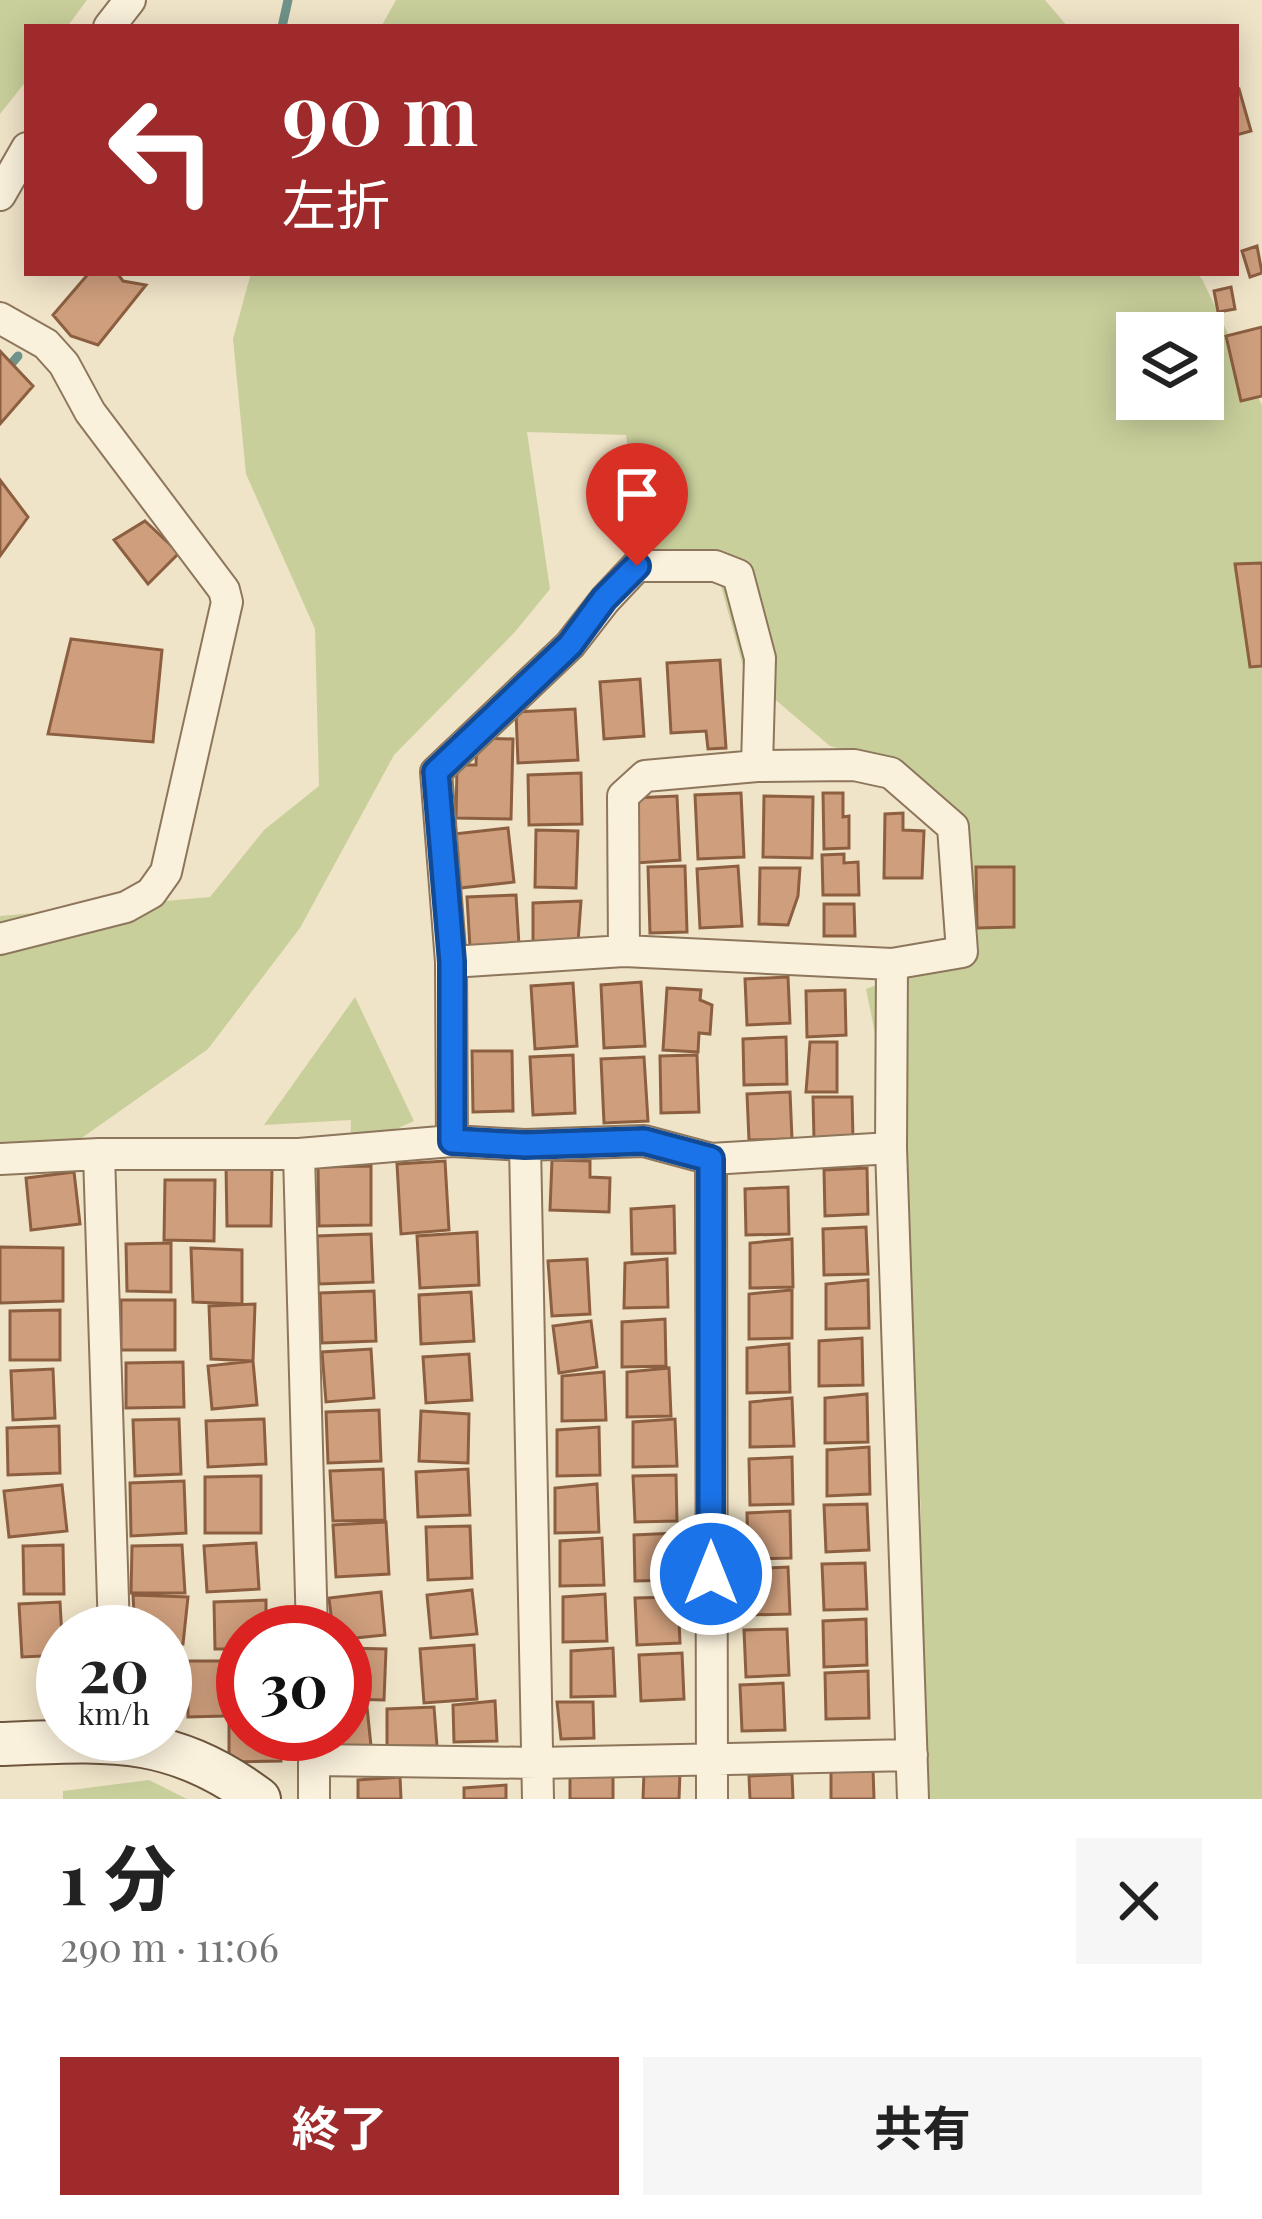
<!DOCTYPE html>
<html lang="ja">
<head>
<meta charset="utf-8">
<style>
  :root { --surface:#fff; --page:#f6f6f6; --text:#222; --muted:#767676; --accent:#9e2a2b }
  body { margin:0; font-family:"Playfair Display","Noto Sans JP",serif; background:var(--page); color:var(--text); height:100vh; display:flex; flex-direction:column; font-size:45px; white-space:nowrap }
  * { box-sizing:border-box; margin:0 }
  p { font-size:39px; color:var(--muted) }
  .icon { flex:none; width:66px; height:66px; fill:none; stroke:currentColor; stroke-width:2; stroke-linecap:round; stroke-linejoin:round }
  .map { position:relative; height:1799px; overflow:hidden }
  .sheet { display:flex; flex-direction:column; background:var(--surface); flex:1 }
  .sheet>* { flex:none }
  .guide { position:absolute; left:24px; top:24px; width:1215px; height:252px; border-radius:0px; box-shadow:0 6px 30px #0003; background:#9e2a2b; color:#fff; overflow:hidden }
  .controls { position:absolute; left:1116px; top:312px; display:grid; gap:24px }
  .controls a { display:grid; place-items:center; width:108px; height:108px; border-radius:0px; background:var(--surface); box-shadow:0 6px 30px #0003; font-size:60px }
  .speed { position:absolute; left:36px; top:1605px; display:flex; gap:24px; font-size:60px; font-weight:700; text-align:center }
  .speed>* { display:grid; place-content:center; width:156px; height:156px; border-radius:50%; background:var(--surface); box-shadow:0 6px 30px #0003; line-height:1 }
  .speed small { font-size:30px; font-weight:400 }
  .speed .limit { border:18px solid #d22; background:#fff; color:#111 }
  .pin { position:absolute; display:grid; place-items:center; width:102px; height:102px; color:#fff; margin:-123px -51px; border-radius:50% 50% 50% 0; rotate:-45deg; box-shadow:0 0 12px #0007 }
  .pin .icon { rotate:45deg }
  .me { position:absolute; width:132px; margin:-66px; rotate:0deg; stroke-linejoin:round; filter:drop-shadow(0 0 9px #0008) }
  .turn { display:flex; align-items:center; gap:42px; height:252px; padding:0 60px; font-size:54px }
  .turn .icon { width:156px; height:156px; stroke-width:2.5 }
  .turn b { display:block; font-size:84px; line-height:102px }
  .round { display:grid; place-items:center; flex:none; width:126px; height:126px; border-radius:0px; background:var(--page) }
  .head { display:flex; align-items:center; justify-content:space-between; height:204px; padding:0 60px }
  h1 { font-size:72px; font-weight:700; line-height:90px }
  .button { display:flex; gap:24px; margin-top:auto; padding:24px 60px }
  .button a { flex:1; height:138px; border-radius:0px; background:var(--accent); color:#fff; font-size:48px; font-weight:700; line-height:138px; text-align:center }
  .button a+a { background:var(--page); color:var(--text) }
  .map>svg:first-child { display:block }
  .green { fill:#c9cf9b; fill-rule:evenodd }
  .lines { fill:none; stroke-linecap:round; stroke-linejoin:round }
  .stream { stroke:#6f938a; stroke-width:9 }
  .building { fill:#cf9f7d; stroke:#8d5f41; stroke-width:3 }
  .street-casing { stroke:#8d765c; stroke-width:34 }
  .secondary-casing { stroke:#6f573f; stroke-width:46 }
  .street { stroke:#faf1dc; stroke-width:30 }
  .secondary { stroke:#faf1dc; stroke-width:42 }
  .route-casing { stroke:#114b97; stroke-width:30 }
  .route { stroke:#1a73e8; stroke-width:21 }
</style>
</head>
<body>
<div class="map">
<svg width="1262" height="1799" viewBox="0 0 1262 1799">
  <rect width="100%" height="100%" fill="#f0e4c8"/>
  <!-- green -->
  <path class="green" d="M0 0H87L67 27H27V80L0 114Z
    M396 0H1045L1068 27H381Z
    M251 273H1196L1202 279 1262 405V1799H921V1511L895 1132 866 989 960 953 957 821 885 761 830 746 745 674 718 575 688 549H642L626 435 527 432 550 589 514 633 394 755 300 928 208 1049 66 1149 0 1150V916L210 897 264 830 319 786 315 629 246 474 233 339ZM1137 333H1203V399H1137Z
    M355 997 414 1121 350 1150 351 1120 264 1125Z
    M149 1780 187 1799H63V1791Z"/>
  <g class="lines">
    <!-- stream -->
    <path class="stream" d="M282 27 288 0
      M0 377 18 356"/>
  </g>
  <!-- building -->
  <path class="building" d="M1239 89 1251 131 1236 135V90Z
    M1257 246 1262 273 1250 277 1242 251Z
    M89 273H117L123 281 146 285 98 345 71 336 53 315Z
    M1231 287 1235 309 1218 312 1214 291Z
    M1262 327V396L1241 401 1226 336Z
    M0 351 33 386 0 424Z
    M0 480 28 517 0 556Z
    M145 521 179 553 148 584 114 540Z
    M1262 563V666L1250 667 1235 564Z
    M71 639 162 650 153 742 48 734Z
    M720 660 726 748 708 749 706 731 671 733 667 663Z
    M640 679 644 736 604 739 600 682Z
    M575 709 578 760 518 763 516 712Z
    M477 738 513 739 511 819 456 818 457 765H476Z
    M581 773 582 824 529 825 528 775Z
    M741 793 744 857 698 859 695 795Z
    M823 793H843V817L849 816V848L824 849Z
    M677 796 680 860 636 863 632 798Z
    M764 796 813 797 812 858 763 857Z
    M903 813V830L924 831 922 878H884L885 814Z
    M508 828 514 882 460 888 454 834Z
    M536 830 578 831 576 888 535 887Z
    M844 854V863L858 862 859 895H823L822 855Z
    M685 866 687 932 650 933 648 867Z
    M738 866 742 926 700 928 697 869Z
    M976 867H1014V927L977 928Z
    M760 868H800L798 896 788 925 759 924Z
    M516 895 519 945 470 948 467 897Z
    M581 901 578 942 533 943V903Z
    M824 904H854L855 936H824Z
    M788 977 790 1023 747 1025 745 979Z
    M641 982 645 1046 604 1048 601 985Z
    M573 983 577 1046 535 1049 531 986Z
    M667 988 701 990 700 1000 712 1005 710 1034 699 1033 698 1052 663 1050Z
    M845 990 846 1035 807 1037 806 991Z
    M786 1037 787 1084 744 1085 743 1039Z
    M810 1042H837V1092H806Z
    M472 1051H512L513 1111 473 1112Z
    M573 1055 575 1113 533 1115 530 1057Z
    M697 1055 699 1112 661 1113 660 1056Z
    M644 1057 648 1121 604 1123 601 1059Z
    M790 1092 792 1139 749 1140 747 1094Z
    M813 1097H852L853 1139H814Z
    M552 1160 590 1161V1177L610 1178 609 1212 550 1210Z
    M445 1161 449 1230 401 1234 397 1164Z
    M226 1166 272 1168 271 1226H227Z
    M371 1166V1225L319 1226 318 1167Z
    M867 1168 868 1214 825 1216 824 1170Z
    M74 1172 80 1224 31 1230 26 1178Z
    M165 1180H215L214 1241 164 1240Z
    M788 1187 789 1234 746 1235 745 1189Z
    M674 1206 675 1253 632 1254 631 1209Z
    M866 1227 868 1274 824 1275 823 1229Z
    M477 1232 479 1285 420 1288 417 1236Z
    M371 1234 373 1282 319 1284 317 1236Z
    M792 1239 793 1287 750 1288V1243Z
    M171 1243V1292L127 1291 126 1244Z
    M0 1247 63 1248V1301L0 1303Z
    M191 1248 242 1250V1304L193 1302Z
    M587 1259 590 1314 552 1316 548 1261Z
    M667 1259 668 1307 624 1308 625 1263Z
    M868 1280 869 1328 826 1329V1284Z
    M792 1290V1338L749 1339V1294Z
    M374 1291 376 1341 322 1343 320 1293Z
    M471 1292 474 1341 421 1344 419 1295Z
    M121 1300H175V1350H121Z
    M255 1304 253 1361 211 1359 209 1306Z
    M60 1310V1360H10V1311Z
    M665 1319 666 1366 622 1367V1322Z
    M591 1321 597 1367 559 1373 553 1326Z
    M862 1338 863 1385 819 1386V1341Z
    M789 1344 790 1392 747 1393V1348Z
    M371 1349 374 1398 326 1402 322 1352Z
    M469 1354 472 1400 426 1403 423 1357Z
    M253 1361 257 1405 212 1409 208 1366Z
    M183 1362 184 1407 126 1408V1363Z
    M669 1368 671 1416 627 1417V1372Z
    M53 1369 55 1418 13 1420 11 1371Z
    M604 1372 606 1420 562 1421V1376Z
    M867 1394 868 1442 825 1443V1398Z
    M792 1398 794 1446 750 1447V1402Z
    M379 1410 381 1461 328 1463 326 1412Z
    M421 1411 469 1414 468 1463 419 1461Z
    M179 1419 181 1474 135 1476 133 1420Z
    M264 1419 266 1464 208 1467 206 1421Z
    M675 1419 677 1466 633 1467V1422Z
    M59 1426 60 1473 8 1475 7 1428Z
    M599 1427 600 1475 557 1476V1430Z
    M869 1447 870 1494 827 1496V1450Z
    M792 1457 793 1504 750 1505 749 1459Z
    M383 1469 385 1520 333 1521 330 1471Z
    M468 1469 470 1515 418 1517 416 1472Z
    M676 1475 677 1521 635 1522 633 1476Z
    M261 1476V1533H205V1477Z
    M184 1481 186 1533 131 1536 130 1483Z
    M597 1484 599 1532 555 1533V1488Z
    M62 1485 67 1531 9 1537 4 1491Z
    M867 1504 869 1550 826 1552 824 1505Z
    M790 1511 791 1558 748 1559 747 1513Z
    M386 1522 389 1574 336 1577 333 1525Z
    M470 1526 472 1578 428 1580 426 1527Z
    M677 1533 679 1580 635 1581 634 1535Z
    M602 1538 604 1585 560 1586V1541Z
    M256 1543 259 1589 207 1592 204 1546Z
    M63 1545 64 1594H24L23 1546Z
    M182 1545 185 1593H131L132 1546Z
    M865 1563 867 1609 824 1610 822 1564Z
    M788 1567 790 1614 747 1615 746 1569Z
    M472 1590 477 1634 431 1638 427 1595Z
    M381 1592 385 1635 345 1639V1632H333L329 1598Z
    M605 1594 607 1641 563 1642V1597Z
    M133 1595 188 1597 183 1644 165 1645V1632H135Z
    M678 1597 680 1643 637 1645 635 1598Z
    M266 1600V1632H243V1649H215L214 1602Z
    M60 1602 63 1655 22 1657 19 1604Z
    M866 1619 867 1665 824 1667 823 1621Z
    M787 1629 789 1675 746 1677 744 1630Z
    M474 1645 477 1699 424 1703 420 1649Z
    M345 1648 386 1649 384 1700 345 1699Z
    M613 1648 615 1696 571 1697V1651Z
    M165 1651 174 1652 173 1718H165Z
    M682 1653 684 1699 641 1701 639 1655Z
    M188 1661H224V1716L188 1717Z
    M868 1671 869 1718 826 1719 825 1673Z
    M783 1683 785 1730 742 1731 740 1685Z
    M495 1701 497 1741 454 1742 453 1705Z
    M557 1702H593L594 1738 561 1739Z
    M229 1707H243V1734H282L281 1761 229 1762Z
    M345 1707H367L371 1746 330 1747V1734H345Z
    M434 1707 437 1746H387V1709Z
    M873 1769 874 1799H831V1772Z
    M644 1772H680L679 1799H643Z
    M613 1773V1799H570V1776Z
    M792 1774 793 1799H750L749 1776Z
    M400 1777 401 1799H358V1780Z
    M506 1785V1799H464V1788Z"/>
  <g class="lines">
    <!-- street casing -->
    <g class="street-casing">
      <path id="street" d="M109 27 130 0
        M0 195 27 148
        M0 318 46 344 64 364 90 412 224 590 227 602 166 872 151 893 126 907 0 939
        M451 962 624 951 892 964 962 952 953 827 891 773 854 765 757 766 645 776 623 796 624 951
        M892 964 891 1148 913 1799
        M452 1141 451 962 436 772 570 645 605 600 637 566H715L738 575 760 658 757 766
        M525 1145 538 1799
        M99 1154 114 1632
        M299 1154 312 1632
        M0 1159 99 1154H299L452 1141 525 1145 644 1141 711 1159 891 1148
        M711 1159 712 1799
        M315 1760 537 1763 912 1755
        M314 1799V1734"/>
    </g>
    <!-- secondary casing -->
    <g class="secondary-casing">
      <path id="secondary" d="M0 1744C104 1740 171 1732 259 1799"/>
    </g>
    <!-- street -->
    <use href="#street" class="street"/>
    <!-- secondary -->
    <use href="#secondary" class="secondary"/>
  </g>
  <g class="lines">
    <!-- route casing -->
    <g class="route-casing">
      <path id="route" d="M637 566 604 599 570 645 436 772 452 962V1141L525 1145 644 1141 711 1159V1574"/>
    </g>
    <!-- route -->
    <use href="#route" class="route"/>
  </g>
</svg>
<div class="controls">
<a><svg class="icon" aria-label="layers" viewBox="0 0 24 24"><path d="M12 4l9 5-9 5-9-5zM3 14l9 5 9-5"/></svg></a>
</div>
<div class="speed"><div>20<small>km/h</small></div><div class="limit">30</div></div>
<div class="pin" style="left:637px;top:566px;background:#d93025"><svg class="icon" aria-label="arrive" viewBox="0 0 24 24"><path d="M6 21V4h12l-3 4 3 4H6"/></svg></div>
<svg class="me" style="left:711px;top:1574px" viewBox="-20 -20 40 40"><circle r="17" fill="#1a73e8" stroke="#fff" stroke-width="3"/><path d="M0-11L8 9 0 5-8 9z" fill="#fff"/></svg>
<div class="guide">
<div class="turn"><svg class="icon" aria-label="left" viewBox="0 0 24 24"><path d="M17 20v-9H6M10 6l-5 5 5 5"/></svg><div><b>90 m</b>左折</div></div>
</div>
</div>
<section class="sheet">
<div class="head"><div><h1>1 分</h1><p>290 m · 11:06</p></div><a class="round"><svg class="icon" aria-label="close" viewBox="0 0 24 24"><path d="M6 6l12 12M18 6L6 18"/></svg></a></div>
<div class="button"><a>終了</a><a>共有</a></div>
</section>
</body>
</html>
